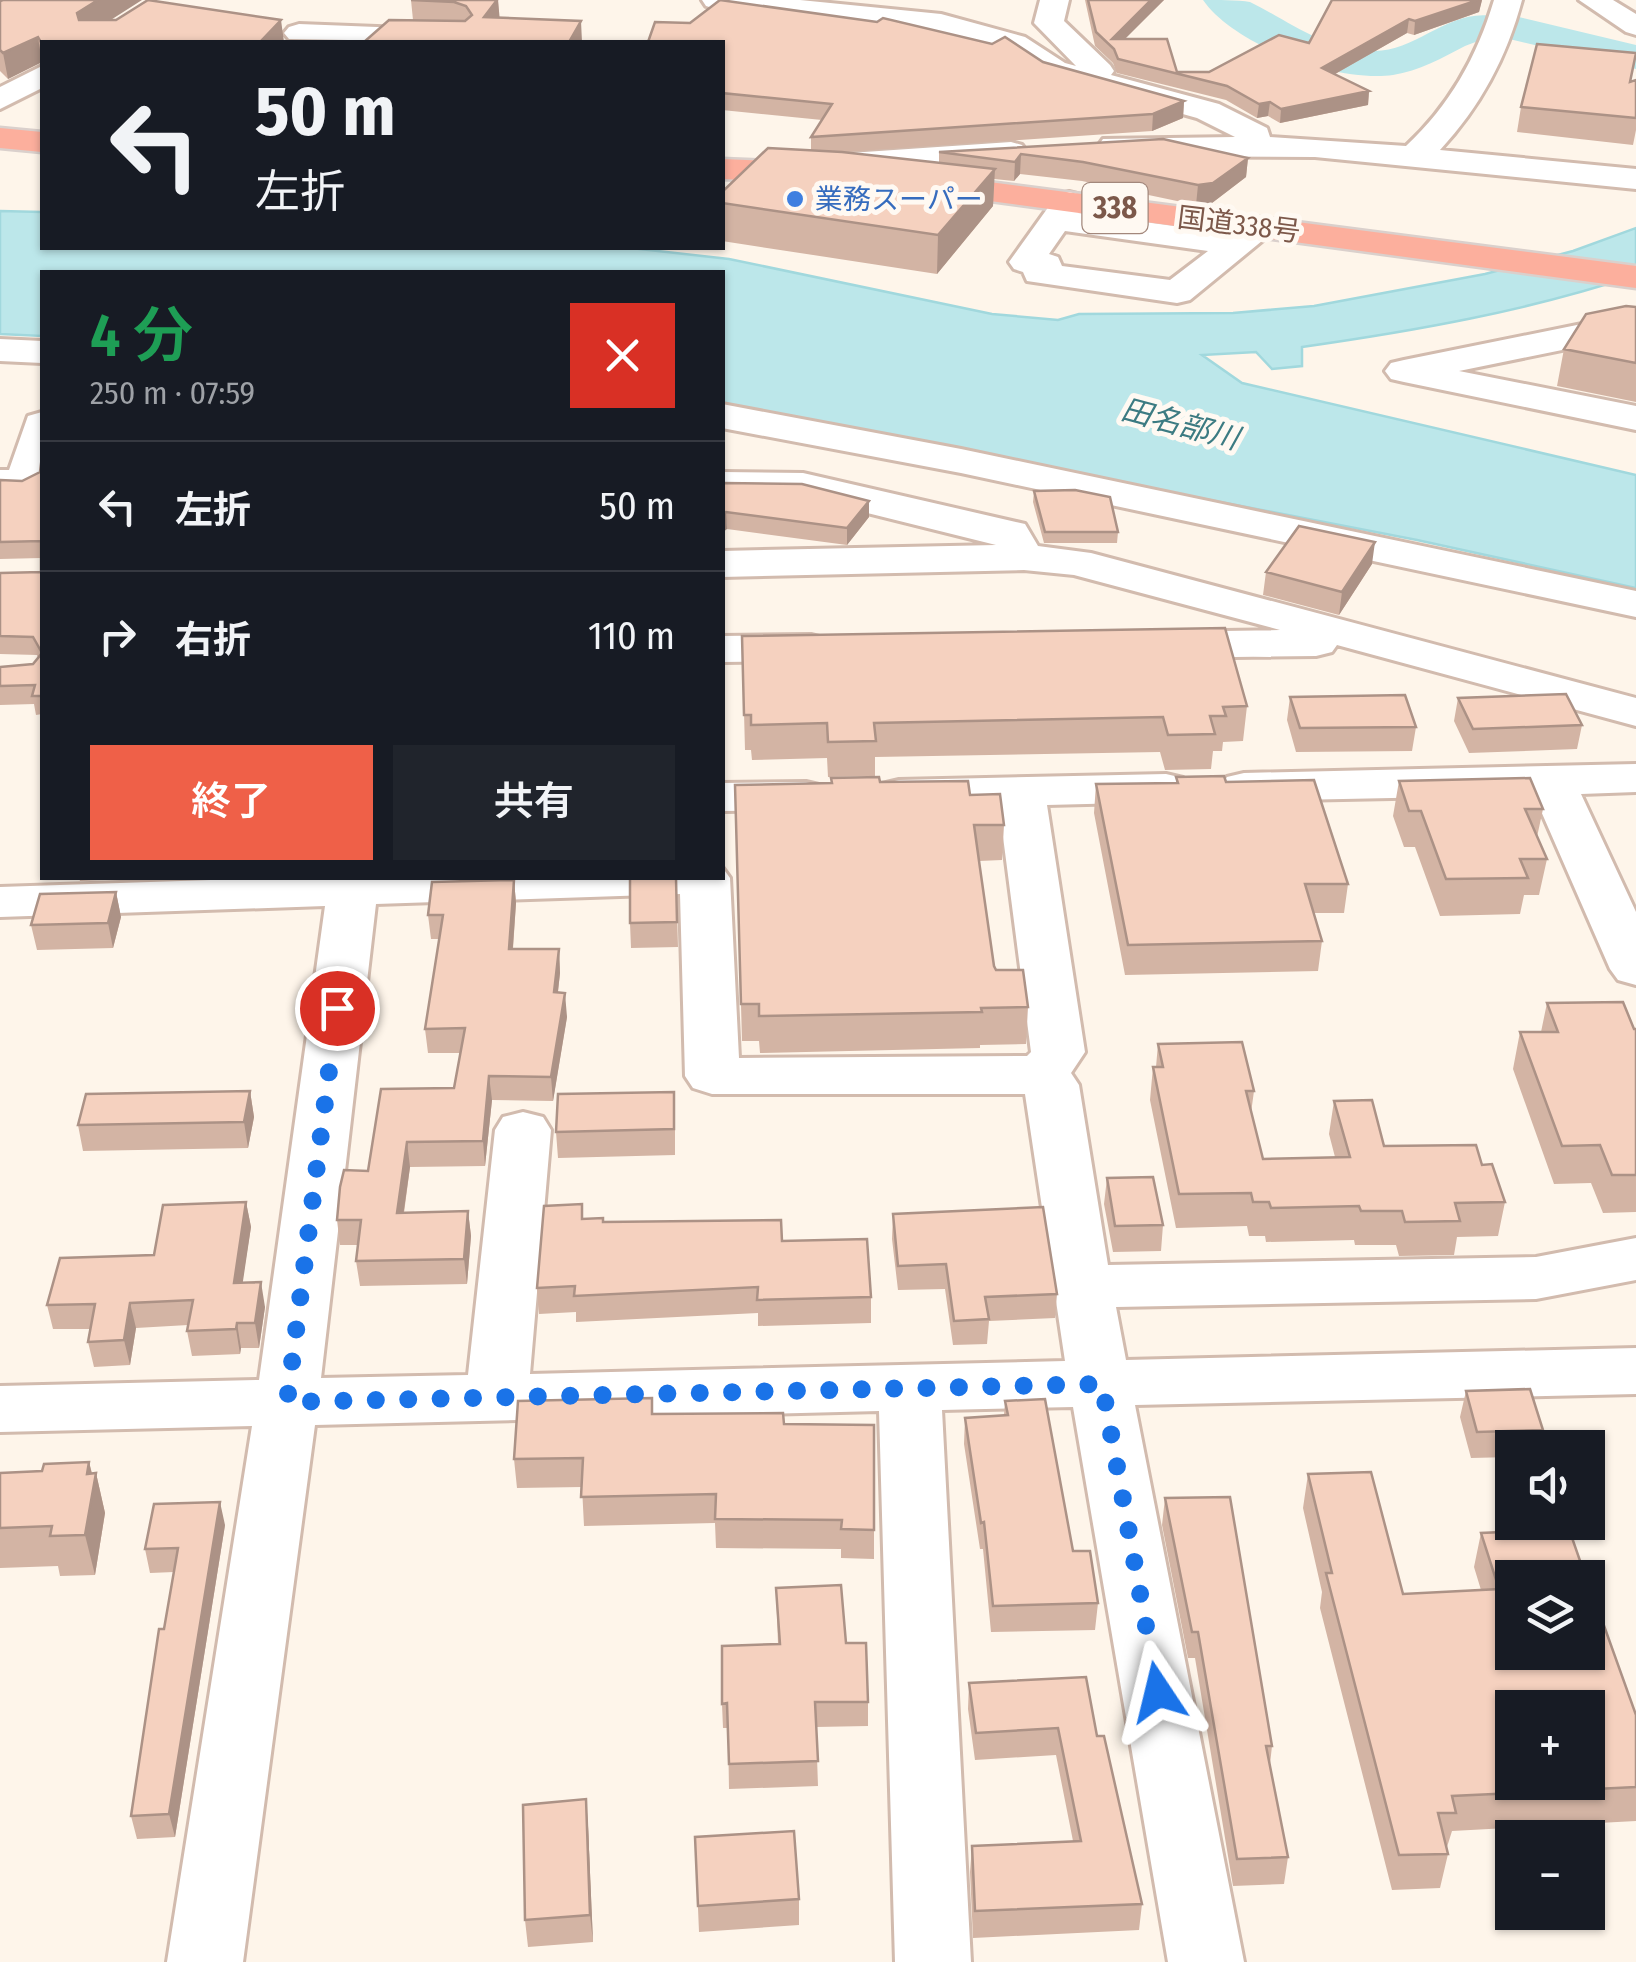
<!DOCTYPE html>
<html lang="ja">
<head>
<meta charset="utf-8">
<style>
  :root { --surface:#171b24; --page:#20242c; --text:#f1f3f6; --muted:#9ea1a6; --line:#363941; --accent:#ef6048 }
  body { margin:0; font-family:"Fira Sans Condensed","Noto Sans JP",sans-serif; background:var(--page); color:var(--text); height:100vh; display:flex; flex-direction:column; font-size:38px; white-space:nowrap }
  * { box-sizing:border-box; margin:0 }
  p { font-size:32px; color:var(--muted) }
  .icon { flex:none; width:55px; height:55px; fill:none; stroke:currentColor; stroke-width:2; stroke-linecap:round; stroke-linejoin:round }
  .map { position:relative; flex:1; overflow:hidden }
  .sheet { position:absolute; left:40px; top:270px; width:685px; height:610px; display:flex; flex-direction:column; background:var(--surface); border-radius:0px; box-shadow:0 2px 8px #0004 }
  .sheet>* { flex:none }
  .guide { position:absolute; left:40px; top:40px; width:685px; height:210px; border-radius:0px; box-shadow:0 2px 8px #0004; background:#171b24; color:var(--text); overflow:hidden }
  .fabs { position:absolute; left:1495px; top:1430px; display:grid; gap:20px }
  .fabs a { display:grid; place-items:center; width:110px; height:110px; border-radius:0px; background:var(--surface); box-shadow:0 2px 8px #0004; font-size:50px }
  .pin { position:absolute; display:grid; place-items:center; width:85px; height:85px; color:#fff; margin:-42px; border:5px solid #fff; border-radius:50%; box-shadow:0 2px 10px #0007 }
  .me { position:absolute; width:110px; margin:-55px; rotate:350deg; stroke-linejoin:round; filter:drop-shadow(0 0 8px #0008) }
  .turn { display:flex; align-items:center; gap:35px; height:210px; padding:0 50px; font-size:45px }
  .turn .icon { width:130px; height:130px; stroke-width:2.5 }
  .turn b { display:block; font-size:70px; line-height:85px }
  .round { display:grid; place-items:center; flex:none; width:105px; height:105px; border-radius:0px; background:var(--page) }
  .summary { display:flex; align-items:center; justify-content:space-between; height:170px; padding:0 50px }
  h1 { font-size:60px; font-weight:600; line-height:75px; color:#1e9e55 }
  .action { display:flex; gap:20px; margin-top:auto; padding:20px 50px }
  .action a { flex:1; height:115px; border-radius:0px; background:var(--accent); color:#fff; font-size:40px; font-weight:600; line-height:115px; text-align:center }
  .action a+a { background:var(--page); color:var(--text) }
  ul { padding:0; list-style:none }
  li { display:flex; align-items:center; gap:30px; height:130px; padding:0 50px; border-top:2px solid var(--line) }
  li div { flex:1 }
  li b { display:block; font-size:38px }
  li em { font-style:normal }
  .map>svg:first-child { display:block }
  .water { fill:#bce7ea; stroke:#a1d8dd; stroke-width:2.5 }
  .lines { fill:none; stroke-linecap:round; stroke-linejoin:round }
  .river { fill:#bce7ea; fill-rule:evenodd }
  .minor-casing { stroke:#d2bbae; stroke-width:6 }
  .highway-casing { stroke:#dad0cc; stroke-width:5 }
  .minor { fill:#fff; fill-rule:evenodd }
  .highway { fill:#fcaf9d; fill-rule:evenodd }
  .wall { fill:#d3b4a4 }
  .shaded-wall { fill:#ac9286 }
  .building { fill:#f5d1bf; stroke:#ac9286; stroke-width:2.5; fill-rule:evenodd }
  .route { stroke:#1a73e8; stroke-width:18; stroke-dasharray:0 32.4 }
  .shop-dot { fill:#3f7fe0; stroke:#fff9f2; stroke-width:4 }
  .labels { text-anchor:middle; stroke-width:10; stroke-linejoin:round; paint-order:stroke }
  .far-shop-label { font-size:28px; fill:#366cbe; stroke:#fff9f2; text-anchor:start }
  .far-street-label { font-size:28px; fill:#7c584a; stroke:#fff9f2 }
  .shield { fill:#fff9f2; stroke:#a3887c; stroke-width:2.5 }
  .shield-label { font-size:30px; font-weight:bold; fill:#7c584a }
  .far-water-label { font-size:30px; font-style:italic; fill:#3c7b82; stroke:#fff9f2 }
</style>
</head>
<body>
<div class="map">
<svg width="1636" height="1962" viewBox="0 0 1636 1962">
  <rect width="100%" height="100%" fill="#fef5ea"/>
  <!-- water -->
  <path class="water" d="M0 211 42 212V248H631L729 259 992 314 1058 320 1079 314 1233 313 1314 306 1485 274 1573 251 1636 228V275C1528 311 1414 331 1302 347V366L1272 369 1256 352 1202 355 1242 383 1636 475V588L1417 540 723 406 722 272H42V336L0 334Z"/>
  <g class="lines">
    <!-- river -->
    <path class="river" d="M1203 0C1217 0 1238 0 1250 2 1291 22 1323 50 1372 51 1416 53 1451 6 1497 17L1502 24 1519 17 1636 45V69L1505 38 1500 31C1491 38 1477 41 1465 46 1442 58 1419 71 1393 75 1338 83 1235 46 1203 0Z"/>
    <!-- minor casing -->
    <g class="minor-casing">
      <path id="minor" d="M702 0H800L941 14 1025 37 1065 63 1076 66 1034 23 1040 0H1069L1064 21 1110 65 1114 71 1111 75 1219 104 1267 128 1270 137 1406 146C1450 105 1477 57 1494 0H1522C1507 57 1480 107 1440 150L1636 169V189L1315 157 1114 156 1103 153 1098 146 1103 139 1235 137 1197 118 1043 75 1005 49 941 32 716 9 706 6Z
        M1579 0H1613L1636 14V35L1626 32Z
        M299 24 455 30 465 33 470 39 467 42 289 39 284 33 289 27Z
        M42 66V88L0 109V87Z
        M1011 142 1022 145 1027 152 1022 159 835 174 823 171 819 164 823 157 835 154Z
        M1069 192 1081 195 1086 202 1078 213 1232 234C1246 222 1255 215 1274 220L1279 227 1190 300 1177 303 1027 281 1023 272 1014 269 1009 262 1057 195ZM1065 231 1208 251 1170 280 1062 266 1058 257 1049 254Z
        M1636 313V335L1459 371 1636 406V430L1404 382 1391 379 1385 371 1391 363 1404 360Z
        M0 339 42 341V363L0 361Z
        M722 404 961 449 1636 591V617L961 473 722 428Z
        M42 412V486L25 494H0V470H9L28 416Z
        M722 472 803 473 1025 524 1038 546 1091 553 1636 698V726L1337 645 1332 652 1316 656 1159 658 1143 654 1137 645 1143 636 1159 632 1280 630 1074 575 1024 570 722 577V551L996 545 803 497 722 496Z
        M811 635 827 639 833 648 827 657 811 661 722 662V636Z
        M1636 764V792L1581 794 1636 912V985L1618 980 1610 969 1534 795 1244 801 1227 797 1220 787 1227 777 1244 773Z
        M1166 774 1183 778 1190 788 1183 798 1166 802 1047 805 1085 1052 1071 1073 1079 1085 1108 1265 1536 1257 1636 1238V1280L1536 1299 1116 1307 1126 1360 1636 1348V1394L1135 1405 1244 1962H1168L1073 1407 942 1410 971 1962H895L879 1411 315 1425 243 1962H167L252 1426 0 1432V1386L259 1380 325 906 0 917V887L275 878H722V867L730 878 739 1058 1027 1056 1031 1052 999 806 899 808 882 804 875 794 882 784 899 780ZM680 894 685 1076 693 1088 712 1094H1025L1065 1361 530 1374 551 1130 543 1117 523 1112 503 1117 495 1130 468 1375 321 1378 376 904Z
        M806 782 823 786 830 796 823 806 806 810 722 811V783Z"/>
    </g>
    <!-- highway casing -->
    <g class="highway-casing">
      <path id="highway" d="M0 128 42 132V152L0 148Z
        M722 159 820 163 832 166 837 173 832 180 820 183 722 179Z
        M920 173 1636 266V288L908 190 903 183 908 176Z"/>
    </g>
    <!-- minor -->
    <use href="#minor" class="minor"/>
    <!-- highway -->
    <use href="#highway" class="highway"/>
  </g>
  <!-- wall -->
  <path class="wall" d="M411 0H498L499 18 582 42 413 20Z
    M1085 0H1164L1124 39 1177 72H1209L1309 43 1332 0H1482L1479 12 1414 35 1407 33 1335 74 1369 91 1368 105 1280 123 1268 116 1257 118 1226 100 1117 73 1113 63 1095 46Z
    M0 1 111 20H281L42 42V62L8 79 0 71Z
    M722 42 1043 62 1184 101 1183 118 1152 131 843 152 939 163V152L1248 158 1246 177 1212 203 1196 205 1082 181 1020 174 1014 181 994 179 993 206 937 274 722 241V192L811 150V137L822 120 722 110Z
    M1636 80V130L1633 145 1517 132 1521 107 1631 82Z
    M1636 307V402L1557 386 1564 349Z
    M42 456V714L36 715 34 704 0 705V667L33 664 38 658 37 655 0 654V573L41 572V558L0 559V480L22 481 40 472Z
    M722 483 869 517 847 545 727 529Z
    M1034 491 1118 532 1117 543H1044L1033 502Z
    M1372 564 1339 615 1263 595 1266 572Z
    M742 636 1247 706 1243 741 1223 742 1222 751H1213L1211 769 1165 770 1160 752 875 757V776L828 777 827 758 752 760 751 750H745Z
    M1290 697 1416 727 1412 751 1296 752 1287 720Z
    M1458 698 1582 725 1577 749 1469 753 1454 721Z
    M1176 777 1226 782 1348 884 1344 913H1314L1322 941 1318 971 1125 975 1094 813 1096 784 1176 783Z
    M1399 781 1543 809 1537 837 1547 859 1539 895H1524L1520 914 1440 916 1415 847H1404L1393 816Z
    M880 782 970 795 1004 825 1002 860 979 861 994 966 1028 1007 1026 1044 980 1045V1048L760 1053 759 1041H742L735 785Z
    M79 878H131L130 879 80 881Z
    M676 878 678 947 631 948 630 923Z
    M514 880 516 903 513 949H559L560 973 558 992 567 1017 553 1101 492 1100 485 1166 410 1167 404 1213 468 1211 471 1236 467 1284 360 1286 356 1261 358 1245H340L337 1220 368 1171 454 1088 460 1053H428L425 1029 440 939H431L428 915Z
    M116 892 121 917 113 948 37 950 31 925Z
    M1547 1003 1636 1029V1212L1603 1213 1591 1183 1554 1184 1513 1069 1520 1032H1541Z
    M1158 1044 1254 1091 1251 1113 1263 1159 1335 1157 1329 1134 1334 1101 1384 1146 1482 1165 1505 1202 1498 1236 1457 1237 1454 1255 1399 1256 1396 1245H1355L1354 1240 1266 1242 1265 1236H1249L1247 1226 1176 1228 1150 1100 1153 1067H1156Z
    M250 1091 254 1117 248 1148 83 1151 78 1125Z
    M675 1117V1155L558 1158 556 1132Z
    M1107 1178 1163 1225 1161 1251 1113 1252 1104 1204Z
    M246 1202 251 1227 242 1283 265 1307 259 1348H241L240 1354 192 1356 187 1331 188 1325 136 1328 130 1365 94 1367 88 1342 91 1329H53L47 1305 154 1255Z
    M893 1214 1057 1294 1055 1318 989 1321 987 1344 953 1345 945 1289 898 1290 892 1239Z
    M583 1219 782 1241 871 1297V1323L758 1326V1313L576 1322V1312L539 1314 537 1288Z
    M1466 1391 1543 1430 1539 1448H1512V1457L1471 1458 1460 1417Z
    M652 1398 653 1414 784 1424 874 1425V1559L841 1558V1549L716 1548 715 1523 584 1526 582 1487 517 1488 514 1459Z
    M1005 1401 1098 1603 1095 1630 991 1632 983 1549H980L964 1444 965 1418 1004 1415Z
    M89 1462 92 1473H96L105 1513 95 1575 60 1576 58 1566 0 1568V1473L42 1471Z
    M1308 1474 1403 1594 1481 1590 1474 1567 1481 1533 1636 1715V1821L1452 1831 1447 1847 1448 1854 1440 1888 1392 1890 1320 1608 1322 1592 1303 1508Z
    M1165 1498 1272 1746 1270 1764 1288 1857 1284 1884 1233 1886 1195 1658H1188L1162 1525Z
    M225 1525 175 1837 137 1839 131 1816 174 1572 150 1573 145 1549Z
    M776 1588 846 1643 868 1702V1726L816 1727 818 1786 729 1789 728 1728H723L722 1704 778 1644Z
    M969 1683 1097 1736 1142 1904 1139 1930 973 1938 970 1872 972 1846 1073 1841 1056 1755 975 1760 968 1709Z
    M588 1826 593 1942 528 1947 525 1920Z
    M695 1837 799 1899V1925L699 1932Z"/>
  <!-- shaded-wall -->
  <path class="shaded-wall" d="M98 0H142L81 39 77 13Z
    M497 0H498L500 22 484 17Z
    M1151 0H1164L1114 50 1112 39Z
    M1478 0H1482L1479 12 1414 35 1415 21Z
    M1409 19 1407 33 1321 82 1322 68Z
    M281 20 284 42H260Z
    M581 21 582 42H569Z
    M38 37 42 62 8 79 3 53Z
    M1369 91 1368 105 1280 123 1281 109Z
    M1184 101 1183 118 1152 131 1153 114Z
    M1270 102 1268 116 1257 118 1259 104Z
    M1021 154 1020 174 1014 181 1015 162Z
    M1248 158 1246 177 1212 203 1196 205 1198 185Z
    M995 169 993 206 937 274 938 235Z
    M869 501V517L847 545V528Z
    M726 512 727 529 722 533V516Z
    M1375 542 1372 564 1339 615 1342 592Z
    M514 880 516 903 511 973 509 949Z
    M116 892 121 917 113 948 108 923Z
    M559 949 560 973 555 1017 554 992Z
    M565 993 567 1017 553 1101 551 1077Z
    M489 1076 492 1100 485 1166 483 1141Z
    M250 1091 254 1117 248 1148 244 1122Z
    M407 1142 410 1167 400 1238 397 1213Z
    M246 1202 251 1227 239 1308 234 1283Z
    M468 1211 471 1236 467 1284 464 1259Z
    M261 1282 265 1307 259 1348 255 1323Z
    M130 1303 136 1328 130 1365 124 1340Z
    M237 1323 241 1348 240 1354 236 1329Z
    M89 1462 94 1483 96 1473 105 1513 95 1575 85 1535 87 1474Z
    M220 1502 225 1525 175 1837 169 1814Z
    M586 1799 588 1826 593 1942 590 1915Z"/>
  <!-- building -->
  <path class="building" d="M3 0H98L77 13 79 20H116L148 0 281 20 260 42H42V44L38 37 3 53 0 50V1Z
    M411 0H497L484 17 581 21 569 42H364L389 20 465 21 472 15 466 6 454 2Z
    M720 0 877 22 883 18 992 44 1005 37 1043 62 1184 101 1153 114 811 137 832 104 722 93V42H648L655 22 690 23Z
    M1088 0H1151L1112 39H1167L1177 72H1209L1279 35 1309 43 1332 0H1478L1415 21 1409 19 1322 68 1369 91 1281 109 1270 102 1259 104 1227 86 1118 59 1114 49 1096 32Z
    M1537 44 1636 53 1630 82 1636 80V118L1521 107Z
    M1163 139 1248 158 1213 183 1198 185 1083 162 1021 154 1015 162 939 152Z
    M768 148 842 152 995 169 938 235 722 203V192Z
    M1626 306 1636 307V363L1564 349 1586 314Z
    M42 456V696H32L35 685 0 686V667L33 664 42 653 33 637 0 636V573L41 572V541L0 542V480L22 481 40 472Z
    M722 483 802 484 869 501 847 528 726 512 722 516Z
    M1075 490 1110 497 1118 532H1045L1034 491Z
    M1299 526 1375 542 1342 592 1266 572Z
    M1225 628 1247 706 1223 707 1226 716H1210L1215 734 1168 735 1163 717 874 723 876 741 828 742 827 723 751 725V715H744L742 636Z
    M1566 694 1582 725 1473 729 1458 698Z
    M1405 695 1416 727 1300 728 1290 697Z
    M1224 776 1226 782 1314 780 1348 884H1305L1322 941 1128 945 1096 784 1178 783 1176 777Z
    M879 777 880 782 968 781 970 795 1000 794 1004 825H974L980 868 994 966 996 970H1023L1028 1007 981 1008 982 1012 759 1016V1004H741L735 785 832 783 831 778Z
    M1530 778 1543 809H1525L1547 859H1520L1528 878 1446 879 1421 811H1409L1399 781Z
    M630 878H676L677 922 630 923Z
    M514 880 509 949H559L554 992 565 993 551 1077 489 1076 483 1141 407 1142 397 1213 468 1211 464 1259 356 1261 361 1220H337L340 1187 344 1170 368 1171 381 1089 454 1088 465 1028 425 1029 443 915H428L432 882Z
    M116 892 108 923 31 925 40 894Z
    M1623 1002 1634 1029H1636V1175H1612L1600 1145 1562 1146 1520 1032H1558L1547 1003Z
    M1242 1042 1254 1091H1246L1263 1159 1350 1157 1334 1101 1372 1100 1384 1146 1476 1145 1482 1165 1492 1164 1505 1202 1455 1203 1460 1221 1405 1222 1402 1211H1361L1359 1206 1271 1208 1269 1202H1253L1251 1193 1179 1194 1153 1067H1163L1158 1044Z
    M250 1091 244 1122 78 1125 86 1094Z
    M674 1092V1129L556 1132 558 1094Z
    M1153 1177 1163 1225 1115 1226 1107 1178Z
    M246 1202 234 1283 261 1282 255 1323H237L236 1329 187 1331 193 1300 130 1303 124 1340 88 1342 95 1304 47 1305 60 1258 154 1255 163 1205Z
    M582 1204V1219L603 1218V1222L781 1220 782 1241 867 1239 871 1297 757 1300 758 1287 574 1296 575 1286 537 1288 544 1206Z
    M1043 1207 1057 1294 985 1297 989 1319 954 1321 946 1264 898 1266 893 1214Z
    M1530 1389 1543 1430 1477 1432 1466 1391Z
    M652 1398V1414L783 1413 784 1424 874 1425V1530L841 1529 842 1520 715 1519 716 1494 581 1497 583 1458 514 1459 518 1401Z
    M1045 1399 1073 1551H1090L1098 1603 993 1606 984 1522 981 1523 965 1418 1008 1415 1005 1401Z
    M89 1462 87 1474 96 1473 85 1535 50 1536 52 1526 0 1528V1473L42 1471 44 1464Z
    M1371 1472 1403 1594 1499 1589 1481 1533 1569 1529 1586 1578H1512V1652H1588V1581L1636 1715V1787L1452 1796 1456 1813H1438L1448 1854 1399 1855 1326 1573H1332L1308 1474ZM1512 1708H1588V1782H1512Z
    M1230 1497 1272 1746H1266L1288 1857 1237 1859 1198 1632H1192L1165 1498Z
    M220 1502 169 1814 131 1816 159 1629H164L178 1548 145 1549 154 1504Z
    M841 1585 846 1643H866L868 1702H815L818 1761 729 1764 727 1703 722 1704V1646L780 1644 776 1588Z
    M1086 1677 1097 1736H1104L1142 1904 975 1911 972 1846 1081 1841 1058 1728 976 1733 969 1683Z
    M586 1799 590 1915 525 1920 523 1805Z
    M794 1831 799 1899 698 1906 695 1837Z"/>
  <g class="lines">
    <!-- route -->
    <path class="route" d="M337 1008 287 1402 1102 1384 1158 1692"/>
  </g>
  <!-- markers -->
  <circle class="shop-dot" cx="795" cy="199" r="10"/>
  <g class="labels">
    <!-- far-shop labels -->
    <g class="far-shop-label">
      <text x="815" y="209">業務スーパー</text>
    </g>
    <!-- far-street labels -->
    <g class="far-street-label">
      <text transform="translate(1239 224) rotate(7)" y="10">国道338号</text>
    </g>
    <!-- shield labels -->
    <rect class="shield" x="1082.5" y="183" width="65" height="50" rx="8"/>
    <g class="shield-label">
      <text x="1115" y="218">338</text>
    </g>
    <!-- far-water labels -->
    <g class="far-water-label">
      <text transform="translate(1180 424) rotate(15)" y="10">田名部川</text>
    </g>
  </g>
</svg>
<div class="fabs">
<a><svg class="icon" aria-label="sound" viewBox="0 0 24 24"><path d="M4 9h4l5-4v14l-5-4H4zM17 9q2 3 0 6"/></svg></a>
<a><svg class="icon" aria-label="layers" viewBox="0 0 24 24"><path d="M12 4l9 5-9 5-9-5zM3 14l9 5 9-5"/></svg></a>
<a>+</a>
<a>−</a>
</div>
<div class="pin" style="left:337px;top:1008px;background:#d93025"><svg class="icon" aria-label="arrive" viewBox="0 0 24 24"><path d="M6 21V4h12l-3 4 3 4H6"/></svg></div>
<svg class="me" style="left:1158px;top:1692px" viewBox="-20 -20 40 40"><path d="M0-17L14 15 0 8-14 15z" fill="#1a73e8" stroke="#fff" stroke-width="4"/></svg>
<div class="guide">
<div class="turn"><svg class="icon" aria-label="left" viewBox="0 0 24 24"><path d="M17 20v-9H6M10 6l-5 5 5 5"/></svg><div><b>50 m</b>左折</div></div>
</div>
<section class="sheet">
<div class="summary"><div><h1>4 分</h1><p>250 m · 07:59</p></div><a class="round" style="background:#d93025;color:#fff"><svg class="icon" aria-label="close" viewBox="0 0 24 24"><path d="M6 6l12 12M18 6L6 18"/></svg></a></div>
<ul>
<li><svg class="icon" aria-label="left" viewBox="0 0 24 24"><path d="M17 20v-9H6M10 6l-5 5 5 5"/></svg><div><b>左折</b></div><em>50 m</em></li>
<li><svg class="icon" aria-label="right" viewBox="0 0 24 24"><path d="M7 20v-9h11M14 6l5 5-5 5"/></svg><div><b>右折</b></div><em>110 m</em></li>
</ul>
<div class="action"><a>終了</a><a>共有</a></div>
</section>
</div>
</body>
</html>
